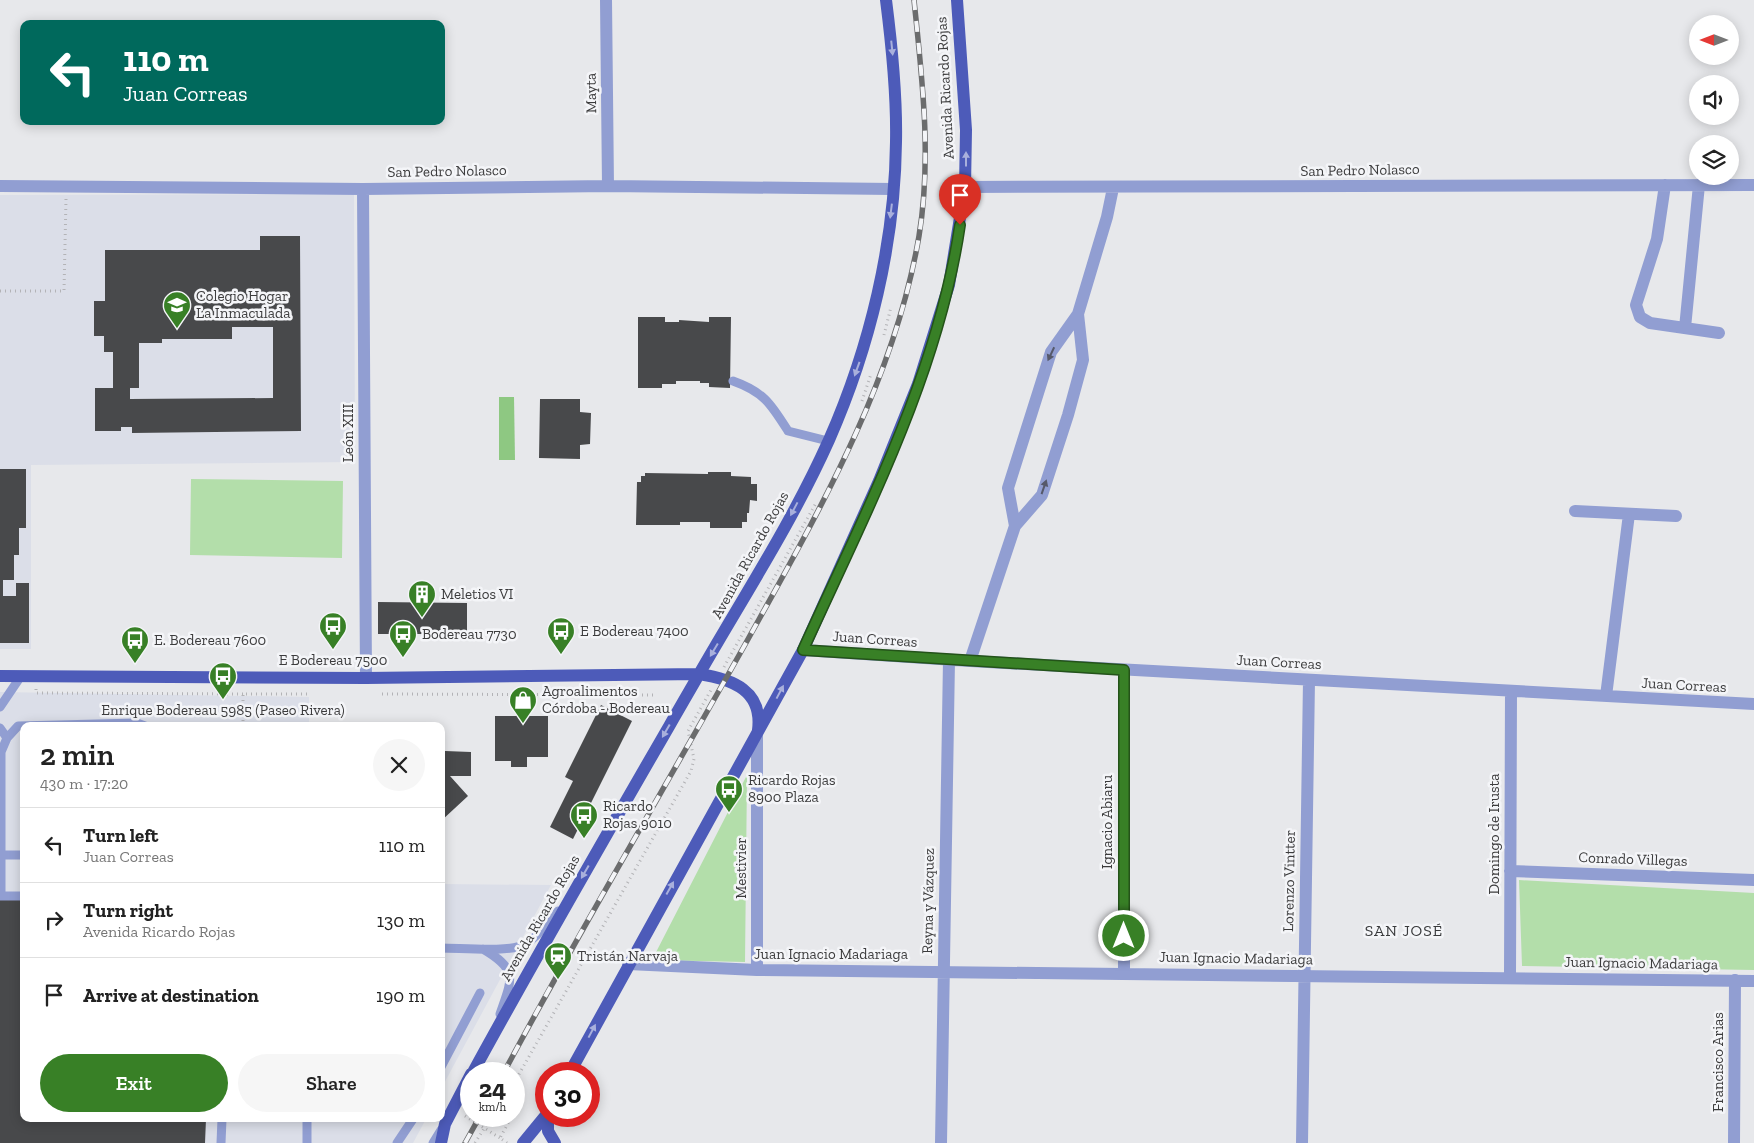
<!DOCTYPE html>
<html lang="en">
<head>
<meta charset="utf-8">
<style>
  :root { --surface:#fff; --page:#f6f6f6; --text:#222; --muted:#767676; --line:#e0e0e0; --accent:#388026 }
  body { margin:0; font-family:"Zilla Slab",serif; background:var(--page); color:var(--text); height:100vh; display:flex; flex-direction:column; font-size:19px; white-space:nowrap }
  * { box-sizing:border-box; margin:0 }
  p { font-size:16px; color:var(--muted) }
  .icon { flex:none; width:28px; height:28px; fill:none; stroke:currentColor; stroke-width:2; stroke-linecap:round; stroke-linejoin:round }
  .map { position:relative; flex:1; overflow:hidden }
  .drawer { position:absolute; left:20px; top:722px; width:425px; height:400px; display:flex; flex-direction:column; background:var(--surface); border-radius:10px; box-shadow:0 2px 12px #0003 }
  .drawer>* { flex:none }
  .banner { position:absolute; left:20px; top:20px; width:425px; height:105px; border-radius:10px; box-shadow:0 2px 12px #0003; background:#00695c; color:#fff; overflow:hidden }
  .needle { width:32px; rotate:270deg }
  .controls { position:absolute; left:1689px; top:15px; display:grid; gap:10px }
  .controls a { display:grid; place-items:center; width:50px; height:50px; border-radius:50%; background:var(--surface); box-shadow:0 2px 12px #0003; font-size:25px }
  .speed { position:absolute; left:460px; top:1062px; display:flex; gap:10px; font-size:25px; font-weight:700; text-align:center }
  .speed>* { display:grid; place-content:center; width:65px; height:65px; border-radius:50%; background:var(--surface); box-shadow:0 2px 12px #0003; line-height:1 }
  .speed small { font-size:12px; font-weight:400 }
  .speed .limit { border:8px solid #d22; background:#fff; color:#111 }
  .pin { position:absolute; display:grid; place-items:center; width:42px; height:42px; color:#fff; margin:-51px -21px; border-radius:50% 50% 50% 0; rotate:-45deg; box-shadow:0 0 5px #0007 }
  .pin .icon { rotate:45deg }
  .me { position:absolute; width:55px; margin:-28px; rotate:0deg; stroke-linejoin:round; filter:drop-shadow(0 0 4px #0008) }
  .turn { display:flex; align-items:center; gap:18px; height:105px; padding:0 20px; font-size:22px }
  .turn .icon { width:65px; height:65px; stroke-width:2.5 }
  .turn b { display:block; font-size:35px; line-height:42px }
  .round { display:grid; place-items:center; flex:none; width:52px; height:52px; border-radius:26px; background:var(--page) }
  .summary { display:flex; align-items:center; justify-content:space-between; height:85px; padding:0 20px }
  h1 { font-size:30px; font-weight:600; line-height:38px }
  .action { display:flex; gap:10px; margin-top:auto; padding:10px 20px }
  .action a { flex:1; height:58px; border-radius:30px; background:var(--accent); color:#fff; font-size:20px; font-weight:600; line-height:58px; text-align:center }
  .action a+a { background:var(--page); color:var(--text) }
  ul { padding:0; list-style:none }
  li { display:flex; align-items:center; gap:15px; height:75px; padding:0 20px; border-top:1px solid var(--line) }
  li div { flex:1 }
  li b { display:block; font-size:19px }
  li em { font-style:normal }
  .map>svg:first-child { display:block }
  .built { fill:#dbdee8 }
  .green { fill:#b3deaa }
  .water { fill:#8ec882 }
  .building { fill:#48494b; fill-rule:evenodd }
  .lines { fill:none; stroke-linecap:round; stroke-linejoin:round }
  .path { stroke:#b3b3b6; stroke-width:3; stroke-dasharray:1 4; stroke-linecap:butt }
  .lane { stroke:#919ed2; stroke-width:9 }
  .street { stroke:#919ed2; stroke-width:12 }
  .primary { stroke:#4d5bb9; stroke-width:12 }
  .rail-casing { stroke:#6b6c6d; stroke-width:5.5 }
  .rail { stroke:#f4f5f8; stroke-width:4; stroke-dasharray:11; stroke-linecap:butt }
  .oneway { fill:#a9b0dc }
  .oneway2 { fill:#56596a }
  .route-casing { stroke:#245319; stroke-width:12 }
  .route { stroke:#388026; stroke-width:9 }
  .labels { text-anchor:middle; stroke-width:5; stroke-linejoin:round; paint-order:stroke }
  .street-label { font-size:15px; fill:#3c3c3d; stroke:#f4f5f8 }
  .poi-label { font-size:15px; fill:#3c3c3d; stroke:#f4f5f8; text-anchor:start }
  .neighbourhood-label { font-size:16px; letter-spacing:1px; fill:#3a3b3d; stroke:#f4f5f8 }
</style>
</head>
<body>
<div class="map">
<svg width="1754" height="1143" viewBox="0 0 1754 1143">
  <rect width="100%" height="100%" fill="#e7e8eb"/>
  <!-- built -->
  <path class="built" d="M354 194 355 462 31 465V649H0V195Z
    M0 692 309 697V726H24V1119H426L413 1143H0Z
    M441 884 551 885 441 1089Z"/>
  <!-- green -->
  <path class="green" d="M191 479 343 481 342 558 190 555Z
    M747 775 745 962 652 960Z
    M1519 880 1754 893V970L1522 966Z"/>
  <!-- water -->
  <path class="water" d="M499 397H514L515 460H499Z"/>
  <!-- building -->
  <path class="building" d="M260 236H300L301 431 132 433V427H121V431H95V388H113V352H104V336H94V301H105V250H260ZM232 327H273V398L130 399V388H139V343H162V339H232Z
    M638 317H665V322H679V320L709 322V317H731L730 388 709 387V383H700V381H676V384H662V388H638Z
    M540 399H580V412L591 413 590 444 580 445V459L539 458Z
    M0 469H26V528H19V555H14V580H3V596H16V583H29V643H0Z
    M708 472H731V476L751 477V484H757V501L750 500 749 513H747V522H742V528H710V522H680V525H636L637 482H641V476H645V473L708 474Z
    M378 602 467 603V634H378Z
    M601 705 632 721 573 839 550 827 573 781 565 777Z
    M495 716H548V757H527V767H511V761H495Z
    M445 751 471 752V776H450L468 796 441 821V766L445 770Z
    M0 899H24V1119H206L205 1143H0Z"/>
  <g class="lines">
    <!-- path -->
    <path class="path" d="M0 291H64L66 199
      M884 335 891 307
      M862 401 871 374
      M724 667 816 503
      M36 689V693L243 694
      M382 694 654 695
      M243 726V694H308
      M514 1083 691 771 694 759 688 731 711 690
      M514 1109V1114
      M465 1116 500 1138
      M475 1143 492 1116
      M507 1143 500 1138 512 1116"/>
    <!-- lane -->
    <path class="lane" d="M733 381C764 392 771 404 788 431L828 441
      M0 707 21 676
      M0 728 7 738
      M1 855H24
      M24 896H1V752L7 738 18 726 137 723 145 726
      M441 948C462 948 510 953 526 944 539 936 548 922 558 911
      M483 949C519 970 512 979 500 1014
      M441 1067 480 993
      M221 1143 222 1119
      M307 1143V1119
      M397 1143 413 1119
      M433 1143 441 1130"/>
    <!-- street -->
    <path class="street" d="M606 0 608 186
      M1665 185 1657 239 1636 305 1640 317 1650 323 1719 333
      M0 186 363 189 608 186 893 189
      M965 187 1754 185
      M363 189 366 678
      M1685 328 1699 185
      M1575 511 1676 516
      M1015 526 1008 488 1051 352 1078 314 1107 217 1113 188
      M803 650 970 661 1754 704
      M970 661 1015 526 1042 495 1068 415 1083 360 1078 314
      M1606 696 1629 514
      M757 735V970
      M1510 871 1754 880
      M628 964 757 970 1754 981
      M1124 974V670
      M1510 977 1511 692
      M941 1143 949 660
      M1302 1143 1309 680
      M1734 1143 1735 980"/>
    <!-- primary -->
    <path class="primary" d="M0 676 366 678 699 674C733 679 763 691 758 730
      M472 1074C544 942 619 813 694 683 740 602 791 525 829 440 870 347 895 243 896 142 897 94 892 47 886 0
      M569 1074 803 650 879 481 918 384 949 285 965 187 966 130 957 0
      M548 1116V1131L555 1143
      M441 1143 445 1124 471 1074
      M523 1143 546 1115"/>
    <!-- rail casing -->
    <g class="rail-casing">
      <path id="rail" d="M503 1074C581 928 666 786 747 641 818 513 894 383 919 236 932 157 922 78 914 0
        M465 1143 480 1116"/>
    </g>
    <!-- rail -->
    <use href="#rail" class="rail"/>
  </g>
  <!-- one-way arrows -->
  <defs><path id="oneway-solid" d="M-6-.8H1V-3.2L6.5 0L1 3.2V.8H-6Z" transform="scale(1.25)"/></defs>
  <g class="oneway">
    <use href="#oneway-solid" transform="translate(892 48) rotate(84)"/>
    <use href="#oneway-solid" transform="translate(966 159) rotate(-90)"/>
    <use href="#oneway-solid" transform="translate(891 211) rotate(97)"/>
    <use href="#oneway-solid" transform="translate(857 369) rotate(110)"/>
    <use href="#oneway-solid" transform="translate(794 509) rotate(118)"/>
    <use href="#oneway-solid" transform="translate(714 650) rotate(121)"/>
    <use href="#oneway-solid" transform="translate(780 692) rotate(-62)"/>
    <use href="#oneway-solid" transform="translate(666 731) rotate(120)"/>
    <use href="#oneway-solid" transform="translate(585 872) rotate(120)"/>
    <use href="#oneway-solid" transform="translate(670 888) rotate(-61)"/>
    <use href="#oneway-solid" transform="translate(592 1031) rotate(-62)"/>
  </g>
  <g class="oneway2">
    <use href="#oneway-solid" transform="translate(1051 354) rotate(115)"/>
    <use href="#oneway-solid" transform="translate(1044 487) rotate(-71)"/>
  </g>
  <g class="lines">
    <!-- route casing -->
    <g class="route-casing">
      <path id="route" d="M960 225C938 375 865 513 803 650L1124 670V936"/>
    </g>
    <!-- route -->
    <use href="#route" class="route"/>
  </g>
  <!-- icons -->
  <defs>
    <g id="school-pin" transform="scale(1.4375)"><path d="M0 17L-7.5 6A9.5 9.5 0 1 1 7.5 6Z" fill="#388026" stroke="#f4f5f8"/><path d="M0-5L7-2L0 1L-7-2ZM-4 1L0 2.5L4 1V4Q0 6-4 4Z" fill="#fff"/></g>
    <g id="building-pin" transform="scale(1.4375)"><path d="M0 17L-7.5 6A9.5 9.5 0 1 1 7.5 6Z" fill="#388026" stroke="#f4f5f8"/><path d="M-4-6H4V6H1V3H-1V6H-4ZM-2.5-4.3h1.7v1.8h-1.7ZM.8-4.3h1.7v1.8H.8ZM-2.5-1h1.7V.8h-1.7ZM.8-1h1.7V.8H.8Z" fill="#fff"/></g>
    <g id="bus-pin" transform="scale(1.4375)"><path d="M0 17L-7.5 6A9.5 9.5 0 1 1 7.5 6Z" fill="#388026" stroke="#f4f5f8"/><path d="M-5-6H5V4H4V6H2V4H-2V6H-4V4H-5ZM-3.5-4V0h7V-4ZM-3.5 1.2v1.5H-2V1.2ZM2 1.2v1.5H3.5V1.2Z" fill="#fff"/></g>
    <g id="shop-pin" transform="scale(1.4375)"><path d="M0 17L-7.5 6A9.5 9.5 0 1 1 7.5 6Z" fill="#388026" stroke="#f4f5f8"/><path d="M-5-2.5h2.3a2.7 3.5 0 0 1 5.4 0H5L5.5 6h-11ZM-1.5-2.5h3a1.5 2.3 0 0 0-3 0Z" fill="#fff"/></g>
    <g id="station-pin" transform="scale(1.4375)"><path d="M0 17L-7.5 6A9.5 9.5 0 1 1 7.5 6Z" fill="#388026" stroke="#f4f5f8"/><path d="M-3-6H3Q5-6 5-4V2Q5 4 3 4L4.5 6H3L1.5 4h-3L-3 6H-4.5L-3 4Q-5 4-5 2V-4Q-5-6-3-6ZM-3.5-4v3h7v-3ZM-3.5 1v1.5H-2V1ZM2 1v1.5H3.5V1Z" fill="#fff"/></g>
  </defs>
  <g fill-rule="evenodd">
    <use href="#school-pin" x="177" y="305"/>
    <use href="#building-pin" x="422" y="594"/>
    <use href="#bus-pin" x="333" y="626"/>
    <use href="#bus-pin" x="561" y="631"/>
    <use href="#bus-pin" x="403" y="634"/>
    <use href="#bus-pin" x="135" y="640"/>
    <use href="#bus-pin" x="223" y="676"/>
    <use href="#shop-pin" x="523" y="700"/>
    <use href="#bus-pin" x="729" y="789"/>
    <use href="#bus-pin" x="584" y="815"/>
    <use href="#station-pin" x="558" y="956"/>
  </g>
  <g class="labels">
    <!-- street labels -->
    <g class="street-label">
      <text transform="translate(945 88) rotate(-93)" y="5">Avenida Ricardo Rojas</text>
      <text transform="translate(591 93) rotate(-91)" y="5">Mayta</text>
      <text transform="translate(1360 170) rotate(-1)" y="5">San Pedro Nolasco</text>
      <text transform="translate(447 171) rotate(-1)" y="5">San Pedro Nolasco</text>
      <text transform="translate(348 433) rotate(-90)" y="5">León XIII</text>
      <text transform="translate(750 555) rotate(-61)" y="5">Avenida Ricardo Rojas</text>
      <text transform="translate(875 639) rotate(4)" y="5">Juan Correas</text>
      <text transform="translate(1279 662) rotate(3)" y="5">Juan Correas</text>
      <text transform="translate(1684 685) rotate(3)" y="5">Juan Correas</text>
      <text transform="translate(1107 822) rotate(-90)" y="5">Ignacio Abiaru</text>
      <text transform="translate(1494 834) rotate(-90)" y="5">Domingo de Irusta</text>
      <text transform="translate(1633 859) rotate(2)" y="5">Conrado Villegas</text>
      <text transform="translate(741 868) rotate(-90)" y="5">Mestivier</text>
      <text transform="translate(1289 881) rotate(-89)" y="5">Lorenzo Vintter</text>
      <text transform="translate(928 901) rotate(-89)" y="5">Reyna y Vázquez</text>
      <text transform="translate(540 918) rotate(-60)" y="5">Avenida Ricardo Rojas</text>
      <text x="831" y="959">Juan Ignacio Madariaga</text>
      <text transform="translate(1236 958) rotate(1)" y="5">Juan Ignacio Madariaga</text>
      <text transform="translate(1641 963) rotate(1)" y="5">Juan Ignacio Madariaga</text>
      <text transform="translate(1718 1062) rotate(-90)" y="5">Francisco Arias</text>
    </g>
    <!-- poi labels -->
    <g class="poi-label">
      <text x="196" y="301">Colegio Hogar<tspan x="196" dy="17">La Inmaculada</tspan></text>
      <text x="441" y="599">Meletios VI</text>
      <text x="580" y="636">E Bodereau 7400</text>
      <text x="422" y="639">Bodereau 7730</text>
      <text x="154" y="645">E. Bodereau 7600</text>
      <text x="333" y="665" text-anchor="middle">E Bodereau 7500</text>
      <text x="542" y="696">Agroalimentos<tspan x="542" dy="17">Córdoba - Bodereau</tspan></text>
      <text x="223" y="715" text-anchor="middle">Enrique Bodereau 5985 (Paseo Rivera)</text>
      <text x="748" y="785">Ricardo Rojas<tspan x="748" dy="17">8900 Plaza</tspan></text>
      <text x="603" y="811">Ricardo<tspan x="603" dy="17">Rojas 9010</tspan></text>
      <text x="577" y="961">Tristán Narvaja</text>
    </g>
    <!-- neighbourhood labels -->
    <g class="neighbourhood-label">
      <text x="1404" y="936">SAN JOSÉ</text>
    </g>
  </g>
</svg>
<div class="controls">
<a><svg class="needle" viewBox="-14 -14 28 28"><path d="M0-13l5 13h-10z" fill="#e53935"/><path d="M0 13l5-13h-10z" fill="#767676"/></svg></a>
<a><svg class="icon" aria-label="sound" viewBox="0 0 24 24"><path d="M4 9h4l5-4v14l-5-4H4zM17 9q2 3 0 6"/></svg></a>
<a><svg class="icon" aria-label="layers" viewBox="0 0 24 24"><path d="M12 4l9 5-9 5-9-5zM3 14l9 5 9-5"/></svg></a>
</div>
<div class="speed"><div>24<small>km/h</small></div><div class="limit">30</div></div>
<div class="pin" style="left:960px;top:225px;background:#d93025"><svg class="icon" aria-label="arrive" viewBox="0 0 24 24"><path d="M6 21V4h12l-3 4 3 4H6"/></svg></div>
<svg class="me" style="left:1124px;top:936px" viewBox="-20 -20 40 40"><circle r="17" fill="#388026" stroke="#fff" stroke-width="3"/><path d="M0-11L8 9 0 5-8 9z" fill="#fff"/></svg>
<div class="banner">
<div class="turn"><svg class="icon" aria-label="left" viewBox="0 0 24 24"><path d="M17 20v-9H6M10 6l-5 5 5 5"/></svg><div><b>110 m</b>Juan Correas</div></div>
</div>
<section class="drawer">
<div class="summary"><div><h1>2 min</h1><p>430 m · 17:20</p></div><a class="round"><svg class="icon" aria-label="close" viewBox="0 0 24 24"><path d="M6 6l12 12M18 6L6 18"/></svg></a></div>
<ul>
<li><svg class="icon" aria-label="left" viewBox="0 0 24 24"><path d="M17 20v-9H6M10 6l-5 5 5 5"/></svg><div><b>Turn left</b><p>Juan Correas</p></div><em>110 m</em></li>
<li><svg class="icon" aria-label="right" viewBox="0 0 24 24"><path d="M7 20v-9h11M14 6l5 5-5 5"/></svg><div><b>Turn right</b><p>Avenida Ricardo Rojas</p></div><em>130 m</em></li>
<li><svg class="icon" aria-label="arrive" viewBox="0 0 24 24"><path d="M6 21V4h12l-3 4 3 4H6"/></svg><div><b>Arrive at destination</b></div><em>190 m</em></li>
</ul>
<div class="action"><a>Exit</a><a>Share</a></div>
</section>
</div>
</body>
</html>
